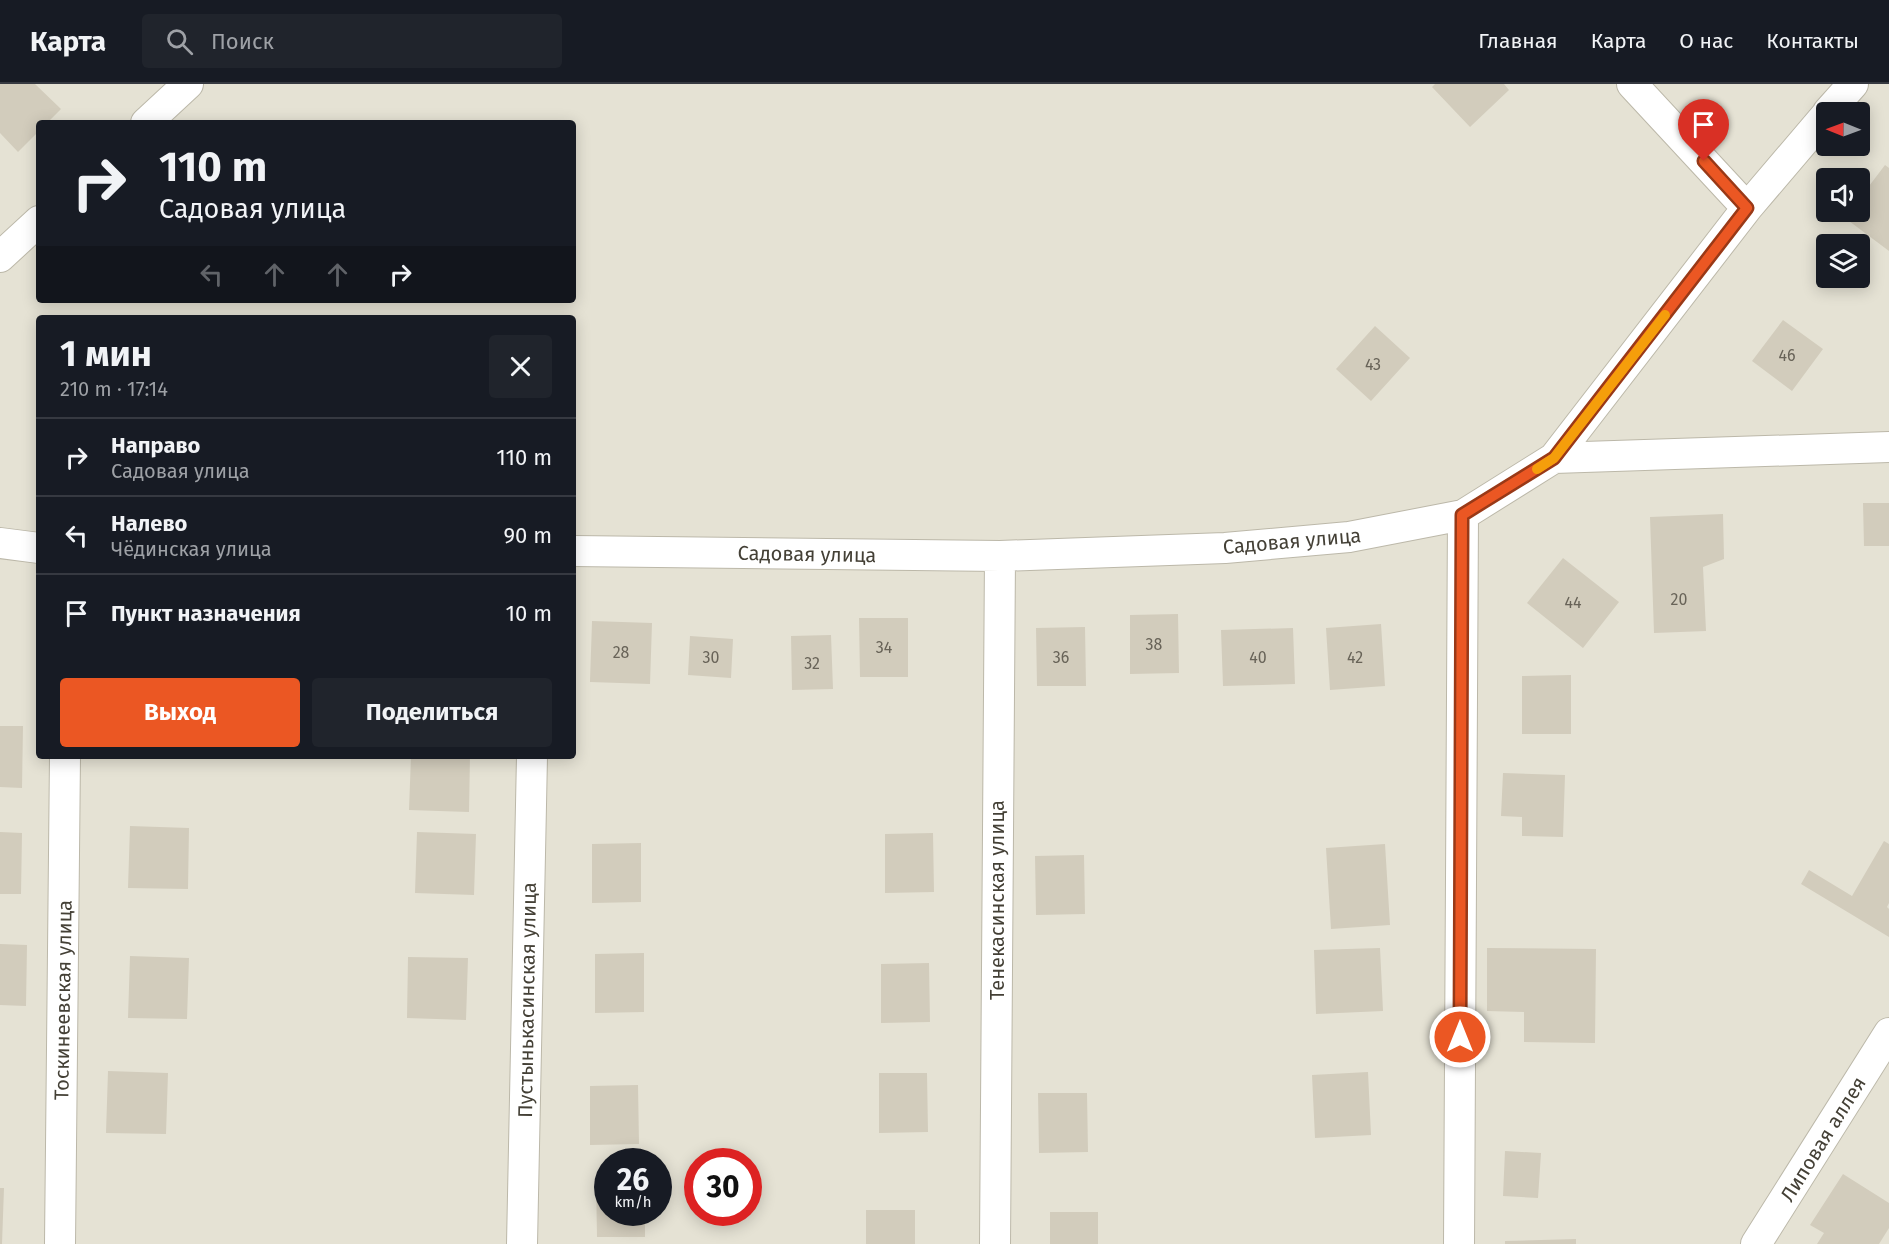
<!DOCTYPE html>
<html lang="ru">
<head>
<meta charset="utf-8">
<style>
  :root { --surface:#171b24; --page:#20242c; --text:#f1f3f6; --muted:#9ea1a6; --line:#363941; --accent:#eb5723 }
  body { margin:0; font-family:"Fira Sans",sans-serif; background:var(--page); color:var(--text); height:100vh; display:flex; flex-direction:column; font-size:22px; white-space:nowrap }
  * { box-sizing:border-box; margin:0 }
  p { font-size:20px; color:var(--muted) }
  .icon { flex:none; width:33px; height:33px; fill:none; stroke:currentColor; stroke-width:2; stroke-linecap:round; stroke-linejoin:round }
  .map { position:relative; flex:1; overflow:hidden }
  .side { position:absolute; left:36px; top:231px; width:540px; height:444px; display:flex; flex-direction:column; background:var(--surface); border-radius:6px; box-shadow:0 3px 15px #0003 }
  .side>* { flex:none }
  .hud { position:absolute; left:36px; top:36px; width:540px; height:183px; border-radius:6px; box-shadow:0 3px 15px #0003; background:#171b24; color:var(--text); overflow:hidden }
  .needle { width:39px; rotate:271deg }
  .tools { position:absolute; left:1816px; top:18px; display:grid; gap:12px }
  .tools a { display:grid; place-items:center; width:54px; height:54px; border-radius:6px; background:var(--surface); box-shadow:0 3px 15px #0003; font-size:30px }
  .speed { position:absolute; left:594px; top:1064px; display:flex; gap:12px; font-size:30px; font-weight:700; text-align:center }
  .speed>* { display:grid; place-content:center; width:78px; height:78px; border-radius:50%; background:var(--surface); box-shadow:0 3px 15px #0003; line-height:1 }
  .speed small { font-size:15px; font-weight:400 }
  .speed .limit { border:9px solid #d22; background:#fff; color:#111 }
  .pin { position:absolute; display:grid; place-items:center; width:51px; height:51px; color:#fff; margin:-62px -26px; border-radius:50% 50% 50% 0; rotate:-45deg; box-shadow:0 0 6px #0007 }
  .pin .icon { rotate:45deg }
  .me { position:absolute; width:66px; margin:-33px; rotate:0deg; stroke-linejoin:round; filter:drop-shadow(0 0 4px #0008) }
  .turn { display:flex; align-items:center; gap:21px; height:126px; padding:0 24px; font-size:27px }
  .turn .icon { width:78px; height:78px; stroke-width:2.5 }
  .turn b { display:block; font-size:42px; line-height:51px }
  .lanes { display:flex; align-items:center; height:57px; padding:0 24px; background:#0003; justify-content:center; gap:30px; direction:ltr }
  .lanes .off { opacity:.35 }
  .round { display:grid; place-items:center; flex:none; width:63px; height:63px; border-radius:6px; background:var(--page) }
  .head { display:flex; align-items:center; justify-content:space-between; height:102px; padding:0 24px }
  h1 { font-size:36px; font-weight:700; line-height:45px }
  .button { display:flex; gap:12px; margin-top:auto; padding:12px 24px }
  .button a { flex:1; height:69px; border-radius:6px; background:var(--accent); color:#fff; font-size:24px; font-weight:700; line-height:69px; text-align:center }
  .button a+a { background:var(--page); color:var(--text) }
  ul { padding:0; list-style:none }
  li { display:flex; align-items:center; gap:18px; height:78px; padding:0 24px; border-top:2px solid var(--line) }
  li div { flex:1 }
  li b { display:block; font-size:22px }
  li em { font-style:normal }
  header { display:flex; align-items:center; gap:36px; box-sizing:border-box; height:84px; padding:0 30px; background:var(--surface); border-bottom:2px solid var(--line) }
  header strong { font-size:28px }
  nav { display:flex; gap:33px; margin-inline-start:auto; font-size:21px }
  .search { width:420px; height:54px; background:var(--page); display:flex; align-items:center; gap:15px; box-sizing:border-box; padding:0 21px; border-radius:6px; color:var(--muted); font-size:22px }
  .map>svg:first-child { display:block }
  .residential { fill:#e5e2d4; fill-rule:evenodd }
  .building { fill:#d2ccbc }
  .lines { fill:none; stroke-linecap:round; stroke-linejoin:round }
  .minor-casing { stroke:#bcb8a9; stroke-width:32 }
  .minor { stroke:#fff; stroke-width:30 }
  .route-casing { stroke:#993917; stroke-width:15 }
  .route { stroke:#eb5723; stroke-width:10 }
  .slow { stroke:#f59e0b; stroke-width:10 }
  .labels { text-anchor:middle; stroke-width:4.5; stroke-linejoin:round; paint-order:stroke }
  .number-label { font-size:16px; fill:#686358 }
  .street-label { font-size:20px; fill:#444036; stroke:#fff }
</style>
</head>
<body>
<header>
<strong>Карта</strong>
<div class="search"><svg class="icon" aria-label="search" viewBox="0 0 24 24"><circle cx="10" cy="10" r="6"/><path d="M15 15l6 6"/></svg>Поиск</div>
<nav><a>Главная</a><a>Карта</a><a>О нас</a><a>Контакты</a></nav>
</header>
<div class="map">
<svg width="1889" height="1160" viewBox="0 0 1889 1160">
  <rect width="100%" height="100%" fill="#f2efe6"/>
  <!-- residential -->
  <path class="residential" d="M0 0H1889V1160H0ZM1827 28H1860V62H1827ZM39 39H573V216H39ZM1827 94H1860V128H1827ZM1827 160H1860V194H1827ZM39 234H573V672H39ZM608 1077H658V1128H608ZM698 1077H748V1128H698Z"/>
  <!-- building -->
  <path class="building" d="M0 0H35L61 25 47 39H39V47L18 68 0 49Z
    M1435 0H1504L1509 6 1470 43 1432 3Z
    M1885 81 1889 84V167L1845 134 1850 128H1860V114Z
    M1783 236 1823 265 1792 307 1752 277Z
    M1375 242 1410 274 1371 317 1336 285Z
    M1863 419H1889V462H1864Z
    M1723 430 1724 475 1703 483 1706 547 1654 549 1650 433Z
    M1563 474 1619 518 1583 564 1527 519Z
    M1178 530 1179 589 1130 590V531Z
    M859 534H908V593H860Z
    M592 537 652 539 650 600 590 598Z
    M1381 540 1385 602 1330 606 1326 544Z
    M1085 543 1086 602H1037L1036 544Z
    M1293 544 1295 600 1223 602 1221 546Z
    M831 551 833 605 792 606 791 552Z
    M690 552 733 555 731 594 688 591Z
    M1571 591V650H1522V592Z
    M0 642H23L22 704 0 703Z
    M411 672H470L469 728 409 726Z
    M1503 689 1565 691 1563 753 1522 752V733L1501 732Z
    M130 742 189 744 188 805 128 804Z
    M0 748 22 749 21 810H0Z
    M417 748 476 750 474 811 415 809Z
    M933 749 934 808 885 809V750Z
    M1884 757 1889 760V819L1887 823 1889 825V853L1801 800 1809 786 1852 812Z
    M641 759V818L592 819V760Z
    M1385 760 1390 841 1331 845 1326 764Z
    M1084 771 1085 830 1036 831 1035 772Z
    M0 860 27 861 26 922 0 921Z
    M1380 864 1383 927 1316 930 1314 866Z
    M1487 864 1596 865 1595 959 1524 958V928L1487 927Z
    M644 869V928L595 929V870Z
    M130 872 189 874 187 935 128 934Z
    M408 873 468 874 466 936 407 934Z
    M929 879 930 938 881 939V880Z
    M108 987 168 989 166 1050 106 1049Z
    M1368 988 1371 1051 1315 1054 1312 991Z
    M879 989H927L928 1048 879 1049Z
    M638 1001 639 1060 590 1061V1002Z
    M1038 1009H1087L1088 1068 1039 1069Z
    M1505 1067 1541 1069 1538 1114 1503 1112Z
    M1843 1090 1889 1119V1144L1879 1160H1817L1824 1149 1810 1141Z
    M596 1094H608V1128H645V1153H597Z
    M0 1104H4L2 1160H0Z
    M866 1126H915V1160H866Z
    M1050 1128H1098V1160H1050Z
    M1576 1155V1160H1505V1157Z"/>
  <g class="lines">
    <!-- minor casing -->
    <g class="minor-casing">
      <path id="minor" d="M1632 0 1747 124
        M1828 28 1853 0
        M146 39 188 0
        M0 173 39 137
        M1554 374 1889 363
        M0 459 39 464
        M573 467 1000 472 1225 464 1349 453 1463 431 1554 374 1747 124 1827 30
        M60 1160 65 672
        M522 1160 532 672
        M995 1160 1000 472
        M1459 1160 1463 431
        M1756 1160 1889 949"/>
    </g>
    <!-- minor -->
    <use href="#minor" class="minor"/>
  </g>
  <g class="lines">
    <!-- route casing -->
    <g class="route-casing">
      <path id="route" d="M1460 953 1462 431 1554 374 1747 124 1704 77"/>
    </g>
    <!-- route -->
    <use href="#route" class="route"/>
    <!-- slow -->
    <path class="slow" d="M1537 385 1554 374 1665 231"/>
  </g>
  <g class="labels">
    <!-- number labels -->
    <g class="number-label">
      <text x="1787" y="277">46</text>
      <text x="1373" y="286">43</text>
      <text x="1679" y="521">20</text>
      <text x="1573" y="524">44</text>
      <text x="1154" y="566">38</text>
      <text x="884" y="569">34</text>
      <text x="621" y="574">28</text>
      <text x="711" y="579">30</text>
      <text x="1061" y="579">36</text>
      <text x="1258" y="579">40</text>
      <text x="1355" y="579">42</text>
      <text x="812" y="585">32</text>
    </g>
    <!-- street labels -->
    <g class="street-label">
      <text transform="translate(1292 457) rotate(-5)" y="7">Садовая улица</text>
      <text transform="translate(807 470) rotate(1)" y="7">Садовая улица</text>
      <text transform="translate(997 816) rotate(-90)" y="7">Тенекасинская улица</text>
      <text transform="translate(63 916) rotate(-89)" y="7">Тоскинеевская улица</text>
      <text transform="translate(527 916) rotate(-89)" y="7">Пустынькасинская улица</text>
      <text transform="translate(1823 1055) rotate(-58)" y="7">Липовая аллея</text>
    </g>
  </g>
</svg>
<div class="tools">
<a><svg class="needle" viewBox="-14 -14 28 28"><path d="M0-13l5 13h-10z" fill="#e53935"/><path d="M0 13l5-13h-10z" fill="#9ea1a6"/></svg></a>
<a><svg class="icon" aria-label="sound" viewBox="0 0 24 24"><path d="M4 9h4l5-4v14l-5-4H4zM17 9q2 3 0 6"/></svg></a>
<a><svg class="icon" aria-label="layers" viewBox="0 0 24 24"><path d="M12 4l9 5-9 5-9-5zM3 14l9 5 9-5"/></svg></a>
</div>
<div class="speed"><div>26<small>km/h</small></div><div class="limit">30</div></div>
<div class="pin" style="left:1704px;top:77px;background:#d93025"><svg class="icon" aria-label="arrive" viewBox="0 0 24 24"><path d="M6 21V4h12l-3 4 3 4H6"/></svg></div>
<svg class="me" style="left:1460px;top:953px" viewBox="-20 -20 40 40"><circle r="17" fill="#eb5723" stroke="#fff" stroke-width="3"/><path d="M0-11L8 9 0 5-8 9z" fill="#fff"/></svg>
<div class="hud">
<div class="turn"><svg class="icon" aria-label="right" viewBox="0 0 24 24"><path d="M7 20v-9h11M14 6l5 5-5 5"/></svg><div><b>110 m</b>Садовая улица</div></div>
<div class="lanes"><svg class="icon off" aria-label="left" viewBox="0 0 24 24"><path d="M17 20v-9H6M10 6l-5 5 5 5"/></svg><svg class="icon off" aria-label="ahead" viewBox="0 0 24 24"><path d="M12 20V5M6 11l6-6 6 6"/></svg><svg class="icon off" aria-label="ahead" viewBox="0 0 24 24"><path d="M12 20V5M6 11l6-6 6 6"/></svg><svg class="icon" aria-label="right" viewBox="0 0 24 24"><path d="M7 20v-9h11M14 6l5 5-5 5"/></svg></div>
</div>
<section class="side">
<div class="head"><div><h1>1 мин</h1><p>210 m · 17:14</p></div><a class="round"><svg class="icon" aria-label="close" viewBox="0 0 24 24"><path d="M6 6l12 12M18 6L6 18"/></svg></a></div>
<ul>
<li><svg class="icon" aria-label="right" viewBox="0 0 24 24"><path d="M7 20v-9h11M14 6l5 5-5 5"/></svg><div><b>Направо</b><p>Садовая улица</p></div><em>110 m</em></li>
<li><svg class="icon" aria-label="left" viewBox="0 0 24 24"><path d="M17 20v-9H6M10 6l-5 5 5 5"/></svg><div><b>Налево</b><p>Чёдинская улица</p></div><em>90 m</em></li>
<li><svg class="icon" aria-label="arrive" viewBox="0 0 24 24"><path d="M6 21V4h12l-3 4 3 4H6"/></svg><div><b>Пункт назначения</b></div><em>10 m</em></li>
</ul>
<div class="button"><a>Выход</a><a>Поделиться</a></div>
</section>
</div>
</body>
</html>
